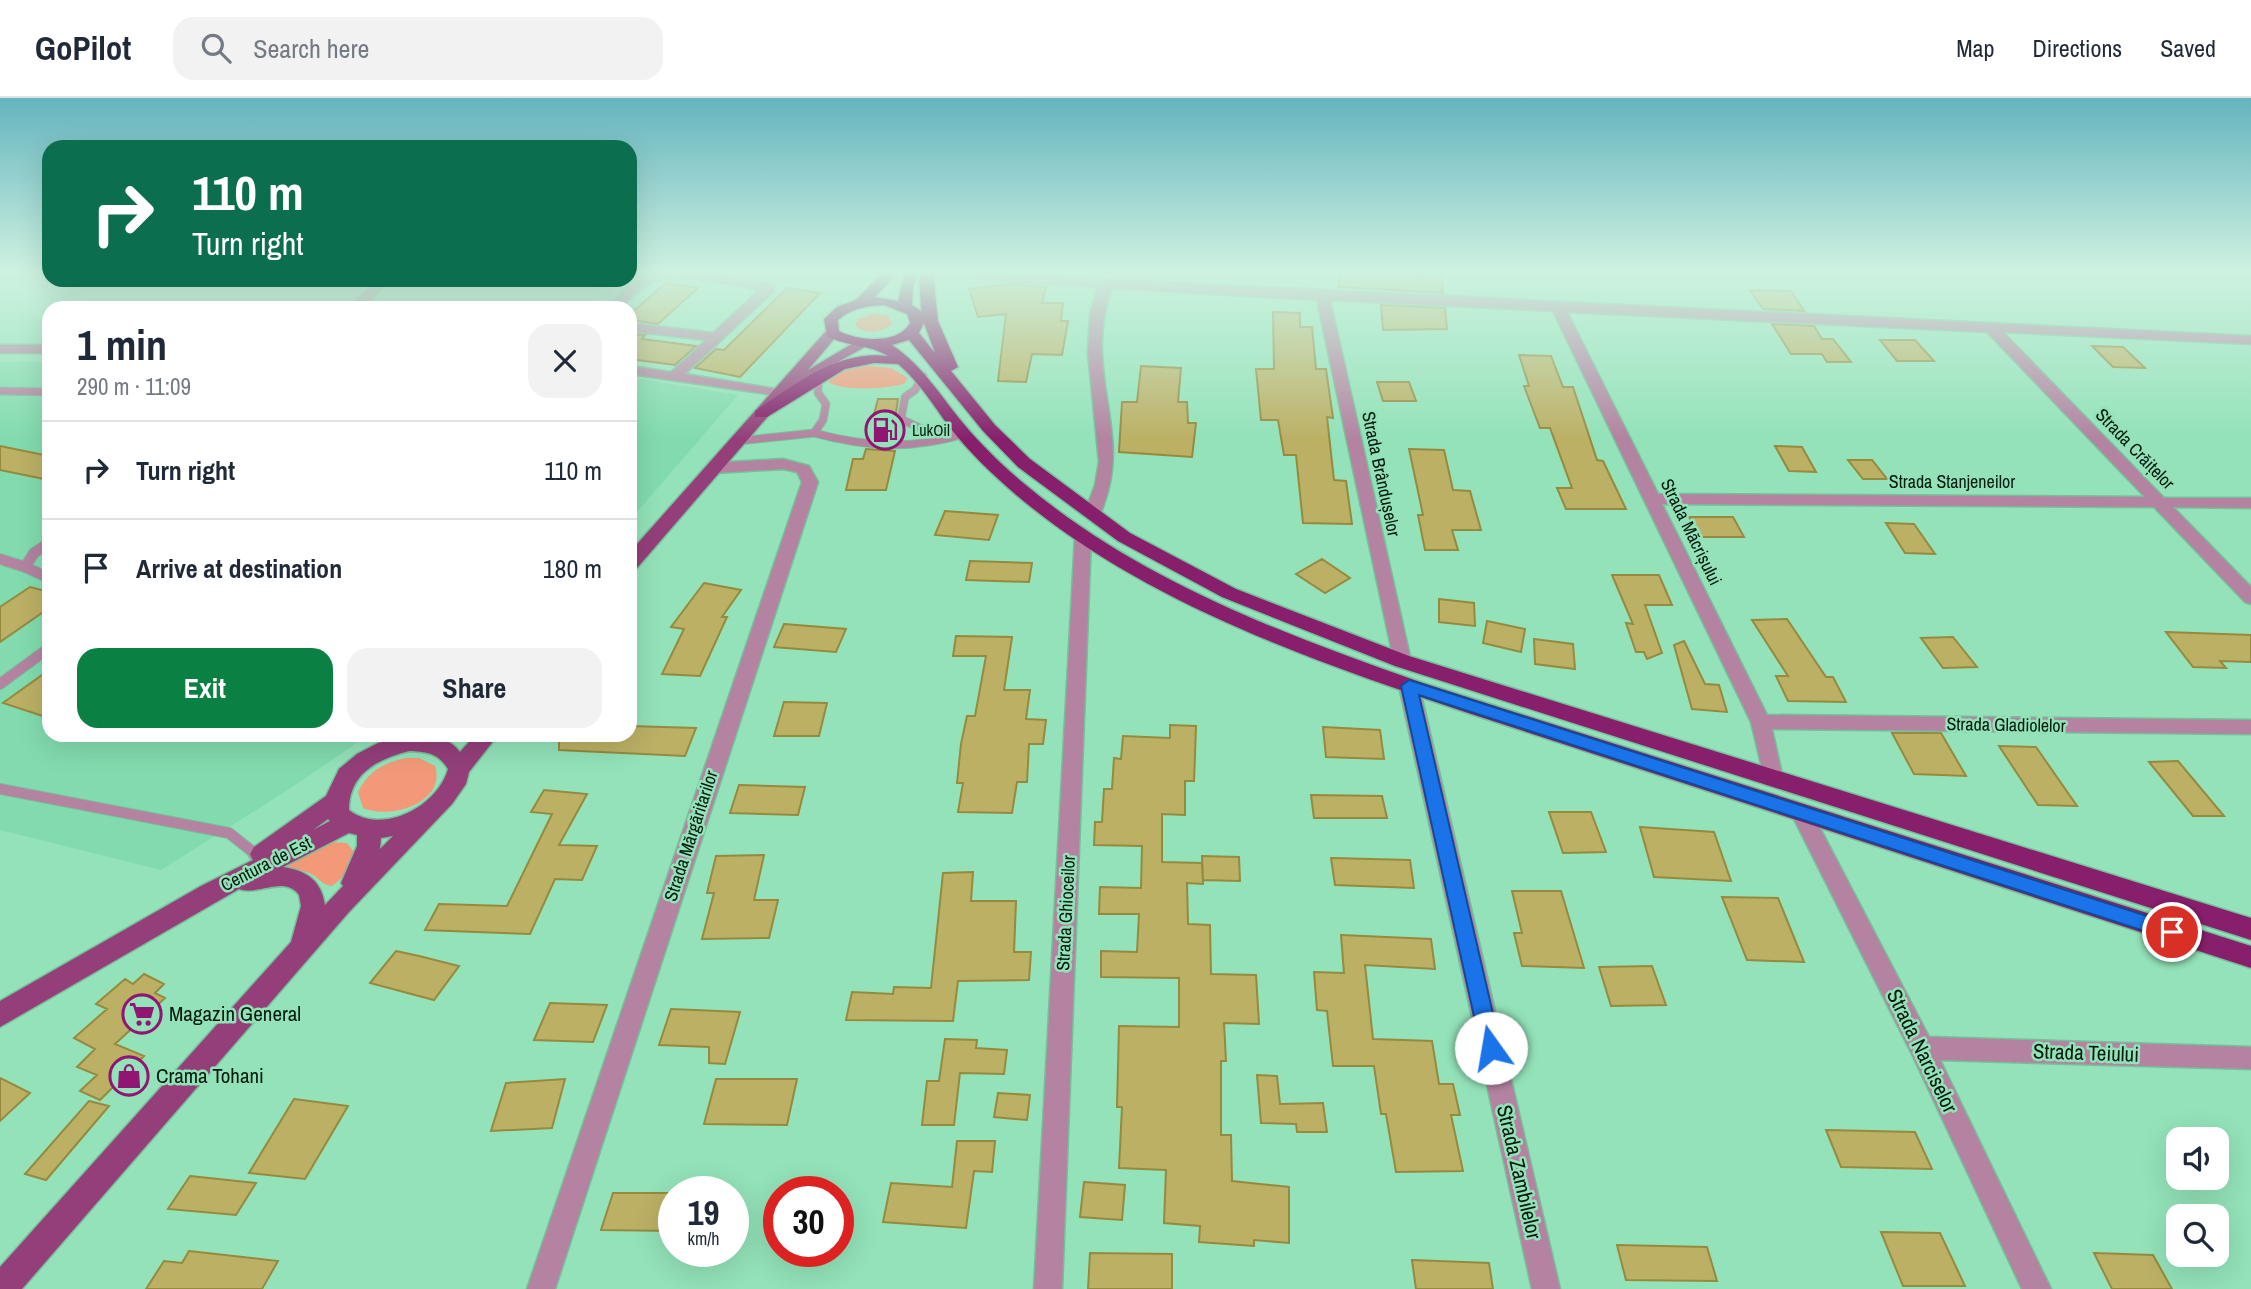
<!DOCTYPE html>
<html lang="en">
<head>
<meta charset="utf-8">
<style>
  :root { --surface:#fff; --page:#f2f2f3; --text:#1f2937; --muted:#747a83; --line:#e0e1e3; --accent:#0b8043 }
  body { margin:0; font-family:"Archivo Narrow",sans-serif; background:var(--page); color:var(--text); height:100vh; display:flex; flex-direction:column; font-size:26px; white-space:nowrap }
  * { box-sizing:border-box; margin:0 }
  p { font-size:23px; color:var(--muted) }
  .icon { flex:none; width:38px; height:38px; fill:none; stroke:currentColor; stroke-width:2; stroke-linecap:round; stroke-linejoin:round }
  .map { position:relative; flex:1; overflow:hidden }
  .details { position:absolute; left:42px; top:203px; width:595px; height:441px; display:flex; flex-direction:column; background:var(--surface); border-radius:21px; box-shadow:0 7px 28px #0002 }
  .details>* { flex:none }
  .guide { position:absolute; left:42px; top:42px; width:595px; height:147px; border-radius:21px; box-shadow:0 7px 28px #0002; background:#0b6e4f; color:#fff; overflow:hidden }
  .tools { position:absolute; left:2166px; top:1029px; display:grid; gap:14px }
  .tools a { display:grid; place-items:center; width:63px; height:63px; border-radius:14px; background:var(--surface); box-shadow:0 7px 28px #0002; font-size:35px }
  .speed { position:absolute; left:658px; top:1078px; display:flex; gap:14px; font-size:35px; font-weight:700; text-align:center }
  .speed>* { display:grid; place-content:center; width:91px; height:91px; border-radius:50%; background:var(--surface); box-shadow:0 7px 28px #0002; line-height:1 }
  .speed small { font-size:18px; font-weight:400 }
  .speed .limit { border:10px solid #d22; background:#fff; color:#111 }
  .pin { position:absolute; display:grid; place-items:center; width:60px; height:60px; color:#fff; margin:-30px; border:4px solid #fff; border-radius:50%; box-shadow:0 2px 7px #0007 }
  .me { position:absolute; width:77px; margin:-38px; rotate:347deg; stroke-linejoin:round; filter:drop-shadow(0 0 5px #0008) }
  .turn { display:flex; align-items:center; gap:24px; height:147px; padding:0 35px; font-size:32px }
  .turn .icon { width:91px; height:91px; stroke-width:2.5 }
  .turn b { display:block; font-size:49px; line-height:60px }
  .round { display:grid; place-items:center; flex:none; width:74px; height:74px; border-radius:21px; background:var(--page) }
  .headline { display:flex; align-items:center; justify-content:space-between; height:119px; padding:0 35px }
  h1 { font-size:42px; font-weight:700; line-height:52px }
  .primary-button { display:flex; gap:14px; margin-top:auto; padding:14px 35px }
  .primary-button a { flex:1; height:80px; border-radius:21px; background:var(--accent); color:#fff; font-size:28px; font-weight:700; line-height:80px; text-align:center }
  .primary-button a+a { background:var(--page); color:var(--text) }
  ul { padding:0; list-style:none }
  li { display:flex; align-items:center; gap:21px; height:98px; padding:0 35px; border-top:2px solid var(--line) }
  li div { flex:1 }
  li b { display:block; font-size:26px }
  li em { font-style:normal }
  header { display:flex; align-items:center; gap:42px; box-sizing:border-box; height:98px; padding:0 35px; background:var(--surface); border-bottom:2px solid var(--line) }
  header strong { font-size:33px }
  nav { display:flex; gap:38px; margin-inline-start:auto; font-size:24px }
  .search { width:490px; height:63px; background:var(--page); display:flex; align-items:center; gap:18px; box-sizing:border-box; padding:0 24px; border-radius:21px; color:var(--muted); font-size:26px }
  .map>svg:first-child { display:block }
  .built { fill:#82dbae }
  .green { fill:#f39978 }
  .building { fill:#bcb065; stroke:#958a3e; stroke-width:2 }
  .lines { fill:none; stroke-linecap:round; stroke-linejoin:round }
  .lane-far2-casing { stroke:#79be9a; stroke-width:9 }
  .lane-far1-casing { stroke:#79be9a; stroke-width:12 }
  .lane-casing { stroke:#79be9a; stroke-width:15 }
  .street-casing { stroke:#79be9a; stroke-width:3 }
  .primary-casing { stroke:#79be9a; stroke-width:3 }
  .highway-casing { stroke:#79be9a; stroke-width:3 }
  .lane-far2 { stroke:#b383a1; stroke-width:7 }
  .lane-far1 { stroke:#b383a1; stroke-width:10 }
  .lane { stroke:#b383a1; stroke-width:12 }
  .street { fill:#b383a1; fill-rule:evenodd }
  .primary { fill:#943f7a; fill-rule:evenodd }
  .highway { fill:#871f6c; fill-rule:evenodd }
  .route { fill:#1a73e8; stroke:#114b97; stroke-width:2 }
  .labels { text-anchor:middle; stroke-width:5; stroke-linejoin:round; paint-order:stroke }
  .far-poi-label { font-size:16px; fill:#001b0d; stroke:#93e2b9; text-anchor:start }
  .street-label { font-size:18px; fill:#001b0d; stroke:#93e2b9 }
  .near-poi-label { font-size:21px; fill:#001b0d; stroke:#93e2b9; text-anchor:start }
  .near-street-label { font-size:21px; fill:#001b0d; stroke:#93e2b9 }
</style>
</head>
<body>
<header>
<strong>GoPilot</strong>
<div class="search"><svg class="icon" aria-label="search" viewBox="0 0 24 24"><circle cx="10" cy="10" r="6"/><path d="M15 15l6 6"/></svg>Search here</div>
<nav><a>Map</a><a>Directions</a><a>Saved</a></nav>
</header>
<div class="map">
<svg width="2251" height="1191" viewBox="0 0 2251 1191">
  <rect width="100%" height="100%" fill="#93e2b9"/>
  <!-- built -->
  <path class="built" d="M0 264H49V637H368L294 688 161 772 0 732Z
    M630 279 738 297 630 422Z"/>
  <!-- green -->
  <path class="green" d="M874 215 889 218 892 226C881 235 865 237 855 227L858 221Z
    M861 267 891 270 908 280 904 286C883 291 849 293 829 285L831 278Z
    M407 660H419L435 668C447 705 389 722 363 710L358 694C368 673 385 664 407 660Z
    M331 744 347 745 354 754C352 770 345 778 332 788 322 787 321 782 313 777 302 770 286 772 273 771Z"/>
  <!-- building -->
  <path class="building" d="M1339 174 1441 177 1443 195 1339 189Z
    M666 185 698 190 658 226 630 222V216Z
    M1008 186 1046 189 1042 205H1063L1061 223H1068L1062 257 1032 256 1026 284 998 283 1006 216 978 219 969 191Z
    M787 190 820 195 740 279 695 270 716 251 724 252Z
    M1750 192 1791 193 1804 213 1763 211Z
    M1381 207 1445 210 1447 231 1383 232Z
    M1273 214 1300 215V229H1312L1316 271H1326L1333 320 1327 319 1334 382 1346 383 1352 426 1303 425 1296 357H1284L1278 322H1261L1256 271H1274Z
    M1772 226 1814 228 1822 241H1833L1851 264H1827L1822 256H1791Z
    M630 236 645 237 642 241 696 248 675 267 630 261Z
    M1880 242H1915L1934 263H1897Z
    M2092 248 2123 249 2145 270 2113 269Z
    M1519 257 1551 258 1563 289H1573L1597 362 1603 363 1626 411H1566L1557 390H1572L1550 330H1540L1524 288H1529Z
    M1141 268 1181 270 1178 304H1187L1188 325H1196L1192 359 1119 354 1122 304H1137Z
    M1377 284H1409L1416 303H1383Z
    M878 301H898L895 321 903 329 900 340 868 339Z
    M0 348 49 358V382L0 372Z
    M1775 348 1802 349 1816 374 1789 373Z
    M866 351 895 353 886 392H846L853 361H863Z
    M1409 351 1444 352 1453 392 1470 393 1481 432H1452L1458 452H1425L1418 417H1423Z
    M1848 362H1872L1887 381H1863Z
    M945 413 998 417 989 442 935 437Z
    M1689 419H1733L1744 439H1699Z
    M1886 425 1914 426 1935 456 1905 455Z
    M1322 461 1350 480 1325 495 1296 476Z
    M970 463 1032 465 1029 484 966 482Z
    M1612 477H1659L1672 507H1645L1662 555 1647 561 1644 554H1636L1626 525 1633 526Z
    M704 485 741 492 722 519H727L700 578 662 576 684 531 671 529Z
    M30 489 49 494V510L0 544V509Z
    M1439 501 1474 505 1475 528 1439 524Z
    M1787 521 1826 579H1833L1846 604 1788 603 1776 578H1788L1752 522Z
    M1487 523 1525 531 1521 554 1483 545Z
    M784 526 846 531 836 554 774 549Z
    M2166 534 2251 537V564L2220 563 2226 570 2193 569Z
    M956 538 1012 539 1004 592H1030L1026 621 1046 622 1043 646H1029L1027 684H1017L1012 715 958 714 963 685H957L961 646 967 618H975L986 558H953Z
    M1953 539 1977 569 1943 570 1921 540Z
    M1534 541 1573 546 1575 571 1535 566Z
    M1684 543 1705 586 1719 587 1727 614 1692 611 1674 547Z
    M49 572V620L3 605Z
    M784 604 827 605 819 638H774Z
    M1170 627 1196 628 1195 657 1194 683H1185V717L1162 716V764L1202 765 1203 786 1187 785 1188 826 1210 827 1211 876 1256 877 1259 926 1224 925 1226 963H1221V1037H1231L1232 1083 1289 1089V1145L1254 1142V1148L1199 1144 1200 1128 1164 1125 1166 1072 1119 1070 1122 1009H1117L1119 928 1179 929V880L1101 879V853L1137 854 1139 816H1099L1100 789 1141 790 1142 748 1094 747 1095 724H1102L1104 691H1112L1114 660 1121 661 1123 638 1170 640Z
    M630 628 696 630 685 658 559 652V637H630Z
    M1323 629 1380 632 1384 661 1326 659Z
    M1892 635H1941L1966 678 1914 676Z
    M1999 648 2036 649 2077 708 2038 707Z
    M2178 663 2224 718H2193L2149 664Z
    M739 687 805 689 798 717 730 715Z
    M544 692 587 696 559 747 597 748 582 782 555 781 530 836 425 832 439 806 507 808 552 716 531 714Z
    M1311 697 1382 698 1387 720H1314Z
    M1549 714H1591L1606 754 1563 755Z
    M1640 729 1714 734 1731 783 1654 779Z
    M764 757 754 802H778L769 840 702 841 714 795H707L716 758Z
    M1202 758 1239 759 1240 783 1203 782Z
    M1331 760 1410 762 1414 790 1335 787Z
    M973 774 971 803H1016L1014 854H1031L1029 882 958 883 953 923 846 922 852 894 893 896 894 889 931 890 943 775Z
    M1512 793H1561L1584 870 1522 868 1514 835H1522Z
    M1722 799 1778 800 1804 864 1747 862Z
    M1341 837 1431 841 1435 871 1365 867 1373 941 1432 943 1439 986H1453L1460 1017H1451L1463 1073 1396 1074 1386 1016H1381L1374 968H1333L1327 913 1317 912 1314 874 1344 875Z
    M396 853 419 858 459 868 434 902 370 885Z
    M1652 868 1666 907 1611 908 1599 869Z
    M144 876 164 886 155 895 165 900 115 946 144 958 100 1002 80 993 97 977 77 969 95 951 74 940 107 911 96 906 125 881 133 886Z
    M550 905 607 907 593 944 534 942Z
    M671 911 740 914 725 966 709 965V949L659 947Z
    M945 941 977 942 976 950 1007 952 1004 976 960 975 954 1027H922L927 983H939Z
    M1257 977 1277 978 1280 1006 1323 1005 1327 1034H1297L1296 1026 1261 1025Z
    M0 980 30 995 0 1023Z
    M565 981 552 1030 491 1033 506 985Z
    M716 981H797L787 1027 704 1026Z
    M998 995 1030 997 1027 1022 994 1019Z
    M294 1001 348 1008 305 1081 249 1075Z
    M89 1003 109 1008 46 1082 25 1076Z
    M1826 1032 1915 1034 1932 1071 1841 1069Z
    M957 1043H995L992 1074 974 1073 966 1130 883 1124 891 1085 952 1089Z
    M190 1078 256 1085 236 1117 168 1111Z
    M1084 1084 1125 1087 1122 1122 1080 1119Z
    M613 1095H674V1133L601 1132Z
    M1881 1134 1940 1135 1965 1188H1903Z
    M1617 1147 1707 1149 1717 1183 1626 1182Z
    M189 1153 278 1163 262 1191H146L164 1163 182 1165Z
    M1090 1155 1172 1156V1191H1088Z
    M2094 1155 2153 1157 2172 1191H2112Z
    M1412 1162 1489 1165 1493 1191H1416Z"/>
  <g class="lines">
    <!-- lane-far2 casing -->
    <g class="lane-far2-casing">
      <path id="lane-far2" d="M923 278 915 292 905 299 901 321 924 332 960 336
        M0 293 49 294
        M814 335C866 349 912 352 964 336
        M738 343 814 335 823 322 826 306 818 295 819 280"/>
    </g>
    <!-- lane-far1 casing -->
    <g class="lane-far1-casing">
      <path id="lane-far1" d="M49 445 34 455 25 469 49 480
        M0 461 25 469
        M0 586 49 550
        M0 691 229 735 258 758"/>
    </g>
    <!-- lane casing -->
    <g class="lane-casing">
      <path id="lane" d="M255 756 259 759"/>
    </g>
    <!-- street casing -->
    <g class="street-casing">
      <path id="street" d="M658 174H708L774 187V193L685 276 776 291 781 292V298L630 276V268L671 274 706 242 630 233V225L713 235 759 192C733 188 679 173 655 183 642 188 631 200 621 210H606L632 186Z
        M960 174 2251 238V246L2003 234 2164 400H2251V410L2173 409 2251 489V506L2245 504 2154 409 1662 406 1767 617 2251 622V636L1772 631 1783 681 1780 687H1766L1751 624 1553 213 1330 202 1411 563 1409 568H1395L1317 202 1111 190C1105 211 1101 232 1102 255 1104 309 1124 352 1104 406 1101 414 1101 420 1092 422L1084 417 1095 387 1099 364 1088 255 1090 216 1098 189 1019 185 966 178ZM1567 214 1987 234 2145 399 1658 396Z
        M376 182H389L363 210H349Z
        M0 247H49V255H0Z
        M783 361 809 368 818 384 555 1191H527L802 384 797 374 783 371 715 375 707 370 715 365Z
        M1083 434 1091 439 1062 1191H1034L1075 439Z
        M1409 581 1419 588 1560 1191H1532L1399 588Z
        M1803 709 1810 711 1929 939 2251 949V971L1940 962 2051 1191H2022L1913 958 1792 717 1796 711Z"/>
    </g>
    <!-- primary casing -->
    <g class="primary-casing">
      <path id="primary" d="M832 231 839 235 808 272 857 243H867L870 246 836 265 799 294 788 295 637 470 630 472V454L827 232Z
        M409 637C426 637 449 638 460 654L475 637H498L469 674 466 686 452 706 349 814 22 1191H0V1169L291 844 301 808 299 797C284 777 259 798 239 791L0 929V903L201 788 253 762 250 756 254 749 326 698 339 671 357 656 378 645ZM409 653C428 654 438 655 448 671 438 708 382 738 349 712 349 676 377 661 409 653ZM328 721 330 723 313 732ZM349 735 357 737V748L341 785 343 788 325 807C321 782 307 773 283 769ZM393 738 380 751 381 740Z"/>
    </g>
    <!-- highway casing -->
    <g class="highway-casing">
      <path id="highway" d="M883 174H898L875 199 898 203 905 174H919L913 189 912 207 921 213 919 174H933L938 223 958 269 951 273 995 327 1030 361 1130 435 1236 491 1409 558 2251 820V842L1395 568 1222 499 1118 443 1018 369 983 333 909 242 892 247C923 268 940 297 963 325 982 348 1004 369 1027 388 1141 483 1283 536 1420 584L2251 848V870L1465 614C1308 561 1142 504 1014 395 992 376 970 355 951 331 934 309 920 284 898 266L874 265 845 271 767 319H755V313C796 286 837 252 888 258 869 246 847 249 827 238L824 221 837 209 856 202ZM884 207 907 216 910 225C898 247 858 243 839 233L838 222C852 210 866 208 884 207ZM924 225 935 255 919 235Z"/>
    </g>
    <!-- lane-far2 -->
    <use href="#lane-far2" class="lane-far2"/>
    <!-- lane-far1 -->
    <use href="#lane-far1" class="lane-far1"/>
    <!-- lane -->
    <use href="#lane" class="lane"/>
    <!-- street -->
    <use href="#street" class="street"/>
    <!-- primary -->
    <use href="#primary" class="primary"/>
    <!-- highway -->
    <use href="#highway" class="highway"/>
  </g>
  <!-- sky -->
  <linearGradient id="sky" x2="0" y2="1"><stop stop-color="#65b4bf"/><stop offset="0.51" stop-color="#cef2e0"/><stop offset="1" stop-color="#cef2e0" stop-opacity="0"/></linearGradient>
  <rect width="2251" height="341" fill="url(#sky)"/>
  <!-- route -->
  <path class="route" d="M1409 582 2172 826 2179 828 2181 834 2179 840 2172 842 1419 597 1501 950 1498 957 1491 959 1484 957 1481 950 1401 588Z"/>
  <!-- icons -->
  <defs>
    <g id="fuel-ring" transform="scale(2.0125)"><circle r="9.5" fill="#93e2b9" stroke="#911572" stroke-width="1.5"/><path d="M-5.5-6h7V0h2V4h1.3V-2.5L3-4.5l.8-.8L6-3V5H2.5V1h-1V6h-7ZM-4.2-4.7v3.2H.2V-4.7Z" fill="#911572"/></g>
    <g id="supermarket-ring" transform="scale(2.0125)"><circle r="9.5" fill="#93e2b9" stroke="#911572" stroke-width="1.5"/><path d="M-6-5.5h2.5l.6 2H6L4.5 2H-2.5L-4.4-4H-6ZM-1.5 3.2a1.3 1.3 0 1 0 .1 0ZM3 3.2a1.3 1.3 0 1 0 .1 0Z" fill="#911572"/></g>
    <g id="shop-ring" transform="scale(2.0125)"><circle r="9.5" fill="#93e2b9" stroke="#911572" stroke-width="1.5"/><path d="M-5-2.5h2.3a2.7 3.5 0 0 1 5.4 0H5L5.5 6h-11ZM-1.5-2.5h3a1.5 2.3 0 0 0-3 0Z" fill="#911572"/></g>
  </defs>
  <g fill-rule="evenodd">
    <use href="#fuel-ring" x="885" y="332"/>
    <use href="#supermarket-ring" x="142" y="916"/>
    <use href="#shop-ring" x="129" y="978"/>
  </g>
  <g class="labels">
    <!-- far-poi labels -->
    <g class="far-poi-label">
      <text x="912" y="338">LukOil</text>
    </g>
    <!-- street labels -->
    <g class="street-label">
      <text transform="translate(2135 351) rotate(46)" y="6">Strada Crăițelor</text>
      <text transform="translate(1381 376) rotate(78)" y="6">Strada Brândușelor</text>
      <text x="1952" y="390">Strada Stanjeneilor</text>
      <text transform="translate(1691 434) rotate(64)" y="6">Strada Măcrișului</text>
      <text transform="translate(2006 627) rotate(1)" y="6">Strada Gladiolelor</text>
      <text transform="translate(691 738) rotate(-72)" y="6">Strada Mărgăritarilor</text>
      <text transform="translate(266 766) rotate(-27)" y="6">Centura de Est</text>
      <text transform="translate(1066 815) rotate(-87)" y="6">Strada Ghioceilor</text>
    </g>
    <!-- near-poi labels -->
    <g class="near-poi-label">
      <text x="169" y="923">Magazin General</text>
      <text x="156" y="985">Crama Tohani</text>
    </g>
    <!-- near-street labels -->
    <g class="near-street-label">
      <text transform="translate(1922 953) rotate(64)" y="7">Strada Narciselor</text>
      <text transform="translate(2086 955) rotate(2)" y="7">Strada Teiului</text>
      <text transform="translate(1519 1074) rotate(77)" y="7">Strada Zambilelor</text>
    </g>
  </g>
</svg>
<div class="tools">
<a><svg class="icon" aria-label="sound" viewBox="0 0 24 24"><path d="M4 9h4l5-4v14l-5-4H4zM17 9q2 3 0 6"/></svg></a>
<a><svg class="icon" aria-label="search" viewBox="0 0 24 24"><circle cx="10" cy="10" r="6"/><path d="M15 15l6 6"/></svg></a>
</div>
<div class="speed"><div>19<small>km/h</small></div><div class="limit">30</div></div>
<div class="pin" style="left:2172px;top:834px;background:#d93025"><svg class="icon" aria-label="arrive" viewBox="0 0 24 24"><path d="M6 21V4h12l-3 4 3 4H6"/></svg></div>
<svg class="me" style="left:1491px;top:950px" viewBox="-20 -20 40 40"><circle r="19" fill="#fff"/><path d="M0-13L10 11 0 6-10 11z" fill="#1a73e8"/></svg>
<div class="guide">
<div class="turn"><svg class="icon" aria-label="right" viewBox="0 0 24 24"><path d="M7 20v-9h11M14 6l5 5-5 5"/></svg><div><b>110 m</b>Turn right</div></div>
</div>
<section class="details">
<div class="headline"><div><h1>1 min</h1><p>290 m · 11:09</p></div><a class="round"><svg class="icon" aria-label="close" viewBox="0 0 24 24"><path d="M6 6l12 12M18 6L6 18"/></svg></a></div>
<ul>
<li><svg class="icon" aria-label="right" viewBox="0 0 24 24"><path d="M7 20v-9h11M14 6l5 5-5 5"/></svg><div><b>Turn right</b></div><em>110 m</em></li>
<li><svg class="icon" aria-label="arrive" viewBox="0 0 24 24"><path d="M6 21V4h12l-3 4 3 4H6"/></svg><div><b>Arrive at destination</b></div><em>180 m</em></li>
</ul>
<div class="primary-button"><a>Exit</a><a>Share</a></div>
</section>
</div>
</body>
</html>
